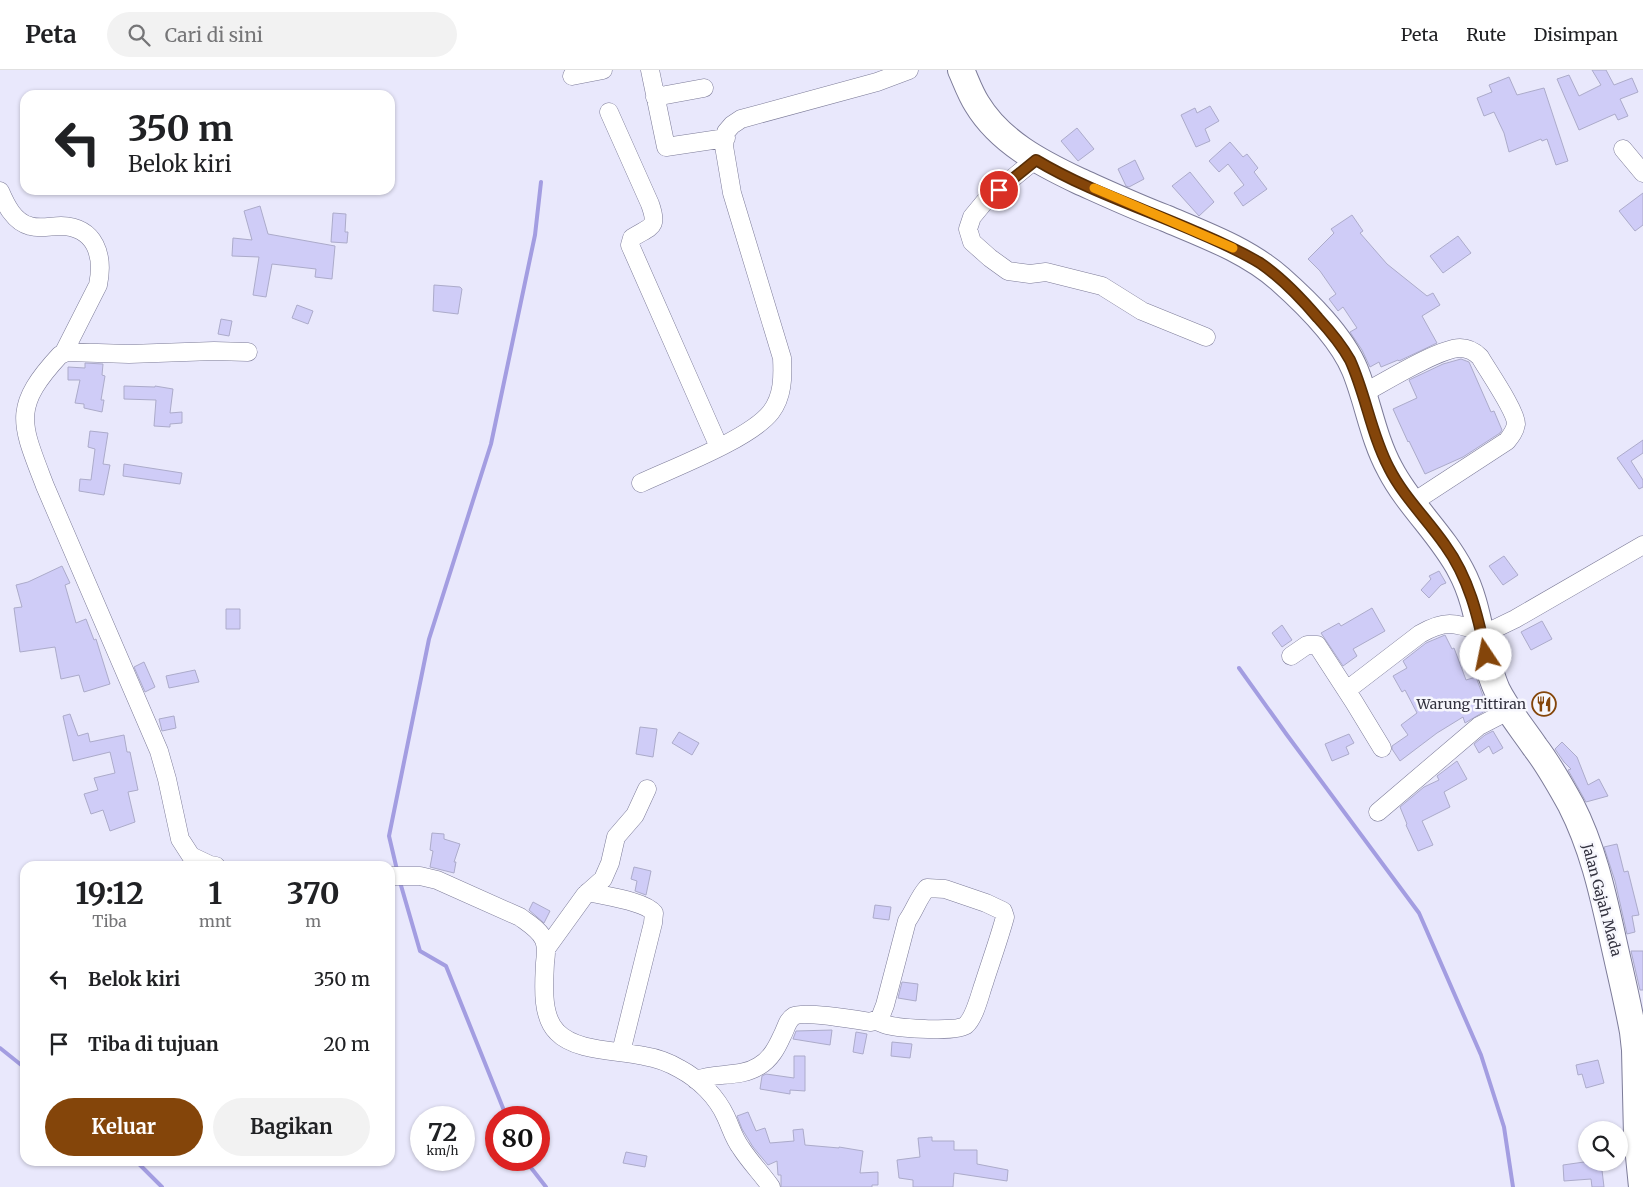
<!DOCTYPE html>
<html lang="id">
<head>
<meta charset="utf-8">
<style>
  :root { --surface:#fff; --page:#f2f2f2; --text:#202124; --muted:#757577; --line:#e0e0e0; --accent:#84450a }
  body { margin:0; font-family:Merriweather,serif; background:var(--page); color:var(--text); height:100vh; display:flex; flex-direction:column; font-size:19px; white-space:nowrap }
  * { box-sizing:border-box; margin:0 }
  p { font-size:16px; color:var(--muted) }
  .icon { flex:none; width:28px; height:28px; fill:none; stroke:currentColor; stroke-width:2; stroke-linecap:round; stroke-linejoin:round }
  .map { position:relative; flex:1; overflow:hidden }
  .sheet { position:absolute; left:20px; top:791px; width:375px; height:305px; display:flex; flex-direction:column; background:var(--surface); border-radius:15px; box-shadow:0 1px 4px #0004 }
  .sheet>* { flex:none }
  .hud { position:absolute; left:20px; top:20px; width:375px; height:105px; border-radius:15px; box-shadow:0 1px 4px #0004; background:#fff; color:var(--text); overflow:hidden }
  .tools { position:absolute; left:1578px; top:1051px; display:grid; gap:10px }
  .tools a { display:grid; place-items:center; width:50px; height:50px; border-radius:50%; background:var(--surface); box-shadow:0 1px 4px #0004; font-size:25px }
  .speed { position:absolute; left:410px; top:1036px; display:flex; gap:10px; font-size:25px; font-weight:700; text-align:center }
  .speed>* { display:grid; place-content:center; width:65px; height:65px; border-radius:50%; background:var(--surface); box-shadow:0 1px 4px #0004; line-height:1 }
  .speed small { font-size:12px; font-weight:400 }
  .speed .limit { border:8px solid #d22; background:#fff; color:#111 }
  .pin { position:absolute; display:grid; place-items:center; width:42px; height:42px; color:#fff; margin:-21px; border:2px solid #fff; border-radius:50%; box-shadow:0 1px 5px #0007 }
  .me { position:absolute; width:55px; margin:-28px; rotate:349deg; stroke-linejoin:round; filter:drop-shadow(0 0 4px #0008) }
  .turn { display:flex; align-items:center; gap:18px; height:105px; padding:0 25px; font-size:22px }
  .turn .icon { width:65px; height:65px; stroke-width:2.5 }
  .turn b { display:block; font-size:35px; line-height:42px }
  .eta { display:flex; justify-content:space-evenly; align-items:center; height:85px; text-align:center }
  .eta b { font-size:30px; font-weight:700; line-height:35px }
  .button { display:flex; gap:10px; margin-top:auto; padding:10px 25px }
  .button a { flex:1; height:58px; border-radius:30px; background:var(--accent); color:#fff; font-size:20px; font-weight:700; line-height:58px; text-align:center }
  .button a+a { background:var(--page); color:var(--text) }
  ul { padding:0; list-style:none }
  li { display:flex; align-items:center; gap:15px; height:65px; padding:0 25px }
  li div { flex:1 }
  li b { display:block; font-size:19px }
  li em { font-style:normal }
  header { display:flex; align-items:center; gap:30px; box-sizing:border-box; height:70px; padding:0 25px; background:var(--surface); border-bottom:1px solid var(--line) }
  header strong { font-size:24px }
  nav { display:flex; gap:28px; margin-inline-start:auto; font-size:18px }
  .search { width:350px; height:45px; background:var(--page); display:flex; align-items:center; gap:12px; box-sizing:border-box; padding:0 18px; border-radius:28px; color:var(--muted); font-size:19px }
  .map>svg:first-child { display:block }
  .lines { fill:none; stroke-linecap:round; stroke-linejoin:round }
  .stream { stroke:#a39de1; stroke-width:4 }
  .building { fill:#cfccf7; stroke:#acabca }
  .minor-casing { stroke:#7c7b98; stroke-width:19 }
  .highway-casing { stroke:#7c7b98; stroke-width:28 }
  .minor { stroke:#fff; stroke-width:18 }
  .highway { stroke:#fff; stroke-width:26 }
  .route-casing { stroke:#562d06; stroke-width:12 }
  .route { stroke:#84450a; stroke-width:9 }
  .slow { stroke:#f59e0b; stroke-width:9 }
  .labels { text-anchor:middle; stroke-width:5; stroke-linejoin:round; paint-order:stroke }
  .poi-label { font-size:14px; fill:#32313e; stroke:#f7f7fd; text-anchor:end }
  .street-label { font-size:14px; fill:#32313e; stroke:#f7f7fd }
</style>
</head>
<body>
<header>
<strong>Peta</strong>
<div class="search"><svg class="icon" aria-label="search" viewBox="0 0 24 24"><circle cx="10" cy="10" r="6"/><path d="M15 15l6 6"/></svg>Cari di sini</div>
<nav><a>Peta</a><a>Rute</a><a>Disimpan</a></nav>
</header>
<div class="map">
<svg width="1643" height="1117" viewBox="0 0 1643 1117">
  <rect width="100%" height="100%" fill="#e9e8fc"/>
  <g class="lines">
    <!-- stream -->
    <path class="stream" d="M1239 598 1287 665 1419 843 1481 985 1504 1057 1513 1117
      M397 800 389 766 429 569 491 374 535 165 541 112
      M400 812 420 881 446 896 507 1048
      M0 978 25 998
      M525 1090 546 1117
      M136 1091 162 1117"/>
  </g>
  <!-- building -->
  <path class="building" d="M1592 0H1606L1614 15 1632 8 1638 22 1620 29 1628 46 1618 50 1615 44 1579 60 1557 9 1569 5 1579 26 1601 15Z
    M1509 7 1517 25 1544 18 1568 91 1556 95 1547 69 1542 71 1541 69 1509 82 1504 63 1494 42 1484 46 1477 28 1492 22 1489 15Z
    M1210 36 1219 51 1205 59 1210 71 1196 77 1181 45 1195 38 1197 43Z
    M1077 58 1094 79 1078 91 1061 71Z
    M1230 72 1243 87 1247 84 1258 98 1254 102 1267 119 1243 136 1234 123 1244 115 1228 94 1219 102 1209 91Z
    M1135 90 1144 109 1129 117 1126 116 1118 99Z
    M1190 102 1214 132 1199 146 1172 116Z
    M1643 123V155L1635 161 1619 141Z
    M260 136 268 164 335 176 332 209 315 207 316 199 272 194 266 227 253 225 259 187 232 186 233 168 252 170 244 141Z
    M333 143 346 144 345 162H348L347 173 331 172Z
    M1352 145 1363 161 1360 163 1387 194 1427 226 1433 223 1440 235 1422 246 1437 273 1399 291 1398 290 1381 297 1379 292 1370 297 1362 280 1350 262 1357 258 1343 237 1338 241 1329 229 1336 224 1320 201 1308 189 1334 163 1331 159Z
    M1458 166 1471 183 1443 203 1430 186Z
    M434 215 460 217 462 219 458 244 433 241Z
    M297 235 313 241 308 254 292 248Z
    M221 249 232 251 229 266 218 264Z
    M1461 289 1469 292 1491 342 1494 341 1502 360 1500 363 1463 387 1425 404 1409 371 1408 372 1393 339 1417 328 1409 310 1443 294Z
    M85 293 103 294 102 305 105 306 101 330H104L102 342 84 338V334L75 333 80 310H68V297L85 298Z
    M124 316 155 317V316L173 319 170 343 182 342V353L170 354V357L154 356 156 330 124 329Z
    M90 361 108 363 103 394 110 395 104 425 79 421 80 409 91 410 95 379 88 377Z
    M1643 370V383L1631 391 1643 410V417L1639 419 1617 388Z
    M124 394 182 403 180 414 123 406Z
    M1504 486 1518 505 1503 515 1489 496Z
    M62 496 70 513 65 515 76 553 86 549 94 570 96 569 110 614 84 622 79 605 61 609 55 577 20 582 14 538 22 537 16 515 28 512Z
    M1439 501 1446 513 1441 515 1429 528 1421 520 1431 509 1429 506Z
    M1372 538 1385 561 1353 579 1357 586 1343 596 1321 563 1339 553 1341 556Z
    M226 539H240V559H226Z
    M1542 551 1552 569 1531 580 1521 562Z
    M1282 555 1292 570 1282 577 1272 563Z
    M1445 565 1452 579 1454 578 1466 610 1476 607 1483 626 1490 638 1465 653 1463 647 1437 663 1400 691 1392 679V676L1408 665 1401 655 1417 643 1405 620 1402 622 1393 606 1407 598 1403 591 1426 573Z
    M144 592 155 617 145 622 134 597Z
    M195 600 199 612 169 618 166 606Z
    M70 644 78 666 88 663 90 672 124 665 127 682H130L138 720 128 722 135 752 110 761 103 740 91 744 84 724 98 720 94 708 115 703 110 682 73 691 63 646Z
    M174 646 176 658 162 661 159 649Z
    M640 657 657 659 653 687 636 684Z
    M1493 661 1503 678 1493 684 1489 676 1479 683 1474 674 1485 665Z
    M679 662 699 673 692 685 672 673Z
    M1349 664 1354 673 1346 677 1349 684 1332 691 1325 674Z
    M1562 672 1577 687 1588 715 1599 709 1608 726 1586 732 1568 700 1571 699 1564 692 1555 679Z
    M1457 691 1467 709 1444 722 1450 737 1422 751 1433 775 1418 781 1406 755 1407 754 1400 737 1424 717 1439 710 1437 706Z
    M432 763 444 764V769L460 774 454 792H456L454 803 430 797 433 781 430 780Z
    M1617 774 1624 802 1628 801 1639 845 1632 846 1635 862 1627 864 1615 811 1604 777Z
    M634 797 651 801 646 825 635 821 637 811 631 809Z
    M533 832 550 841 544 853 529 840Z
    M875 835 891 837 889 850 873 848Z
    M1631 881H1643V920H1640Z
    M902 912 918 914 916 931 898 928Z
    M832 960 830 975 793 969 796 961Z
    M856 962 867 964 863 984 853 982Z
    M892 972 912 974 910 988 891 986Z
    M794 986H805V1021L790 1020V1024L760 1019 762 1006 766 1004 794 1008Z
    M1598 990 1604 1013 1586 1018 1582 1004 1578 1005 1576 995Z
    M748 1042 756 1061 765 1058 770 1073 794 1071 793 1060 803 1059 805 1075 839 1078V1077L863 1081 860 1103 878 1102V1115H872V1117H781V1105H778L777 1091 768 1095 753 1077 742 1059 737 1046Z
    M932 1067V1071H954V1080H977V1094L1008 1100 1007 1111 954 1103 953 1117H913V1110L899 1108 897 1090 920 1087 918 1068Z
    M626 1082 647 1086 645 1097 623 1093Z
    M1584 1092H1601L1604 1117H1592L1591 1109 1564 1111 1563 1095Z"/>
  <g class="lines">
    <!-- minor casing -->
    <g class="minor-casing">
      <path id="minor" d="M650 0 666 77 726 68
        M572 6 603 0
        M655 27 704 18
        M609 42 650 134C659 159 650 156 632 168L630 175 719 377
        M1623 79 1643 103
        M1036 89 986 130 972 147 968 159 972 172 990 188 1008 201 1030 204 1046 202 1102 216 1142 241 1206 267
        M0 121C6 135 14 152 30 156 40 159 51 156 61 156 96 157 104 186 98 215L63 284
        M1362 324C1383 313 1439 278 1460 278 1468 278 1475 282 1480 287 1488 301 1516 341 1516 354 1515 361 1511 366 1507 371L1412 433
        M641 413C673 398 750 369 771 342 783 326 783 307 782 288L732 123 724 76 726 62 732 55 741 49 877 12 909 0
        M1482 565 1515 549 1643 475
        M1291 586 1307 575H1317L1354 632 1382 678
        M1347 620 1420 564C1446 549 1455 553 1482 562
        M1378 742 1479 656 1510 640
        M216 796 210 795 191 786 180 769 167 709 159 681 45 416C21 353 11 338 60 285L67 282 129 284 214 281 248 282
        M390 806H420L437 810 520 847C528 853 540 860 544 870 547 877 546 885 545 893 544 914 541 946 557 962 576 982 618 980 644 986 657 988 668 992 680 999 699 1009 717 1027 726 1047 731 1058 734 1069 741 1078 750 1092 762 1104 771 1117
        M588 822C604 826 645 831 654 843L653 853 621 982
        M546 879 585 825 603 809 610 793 616 767 635 745 647 719
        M696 1010C717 1002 740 1008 759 996 771 989 777 977 782 966 786 959 787 950 794 946 803 941 858 950 871 952L880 948 885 935 907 851C915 840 918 828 927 818L945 819 986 833 1003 841 1005 847C999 869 991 891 984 913 980 924 975 947 966 955 958 963 899 958 887 955 883 954 880 952 876 951"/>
    </g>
    <!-- highway casing -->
    <g class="highway-casing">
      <path id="highway" d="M961 0C966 11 970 23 977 34 1000 72 1041 93 1079 111 1108 124 1136 137 1165 148 1205 165 1247 180 1280 209 1307 233 1341 266 1355 300 1368 332 1373 368 1390 399 1409 436 1442 464 1461 501 1481 538 1480 582 1497 620 1507 640 1522 658 1535 677 1549 695 1560 715 1571 735 1592 776 1602 820 1612 865 1619 897 1627 929 1633 962L1635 980 1637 1066 1642 1117"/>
    </g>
    <!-- minor -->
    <use href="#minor" class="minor"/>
    <!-- highway -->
    <use href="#highway" class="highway"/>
  </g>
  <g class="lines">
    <!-- route casing -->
    <g class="route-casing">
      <path id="route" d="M999 120 1036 90C1086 120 1145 139 1199 163 1220 172 1240 181 1260 193 1282 208 1301 228 1318 248 1330 261 1341 274 1350 290 1366 325 1371 364 1389 398 1403 426 1427 449 1445 475 1469 508 1478 546 1486 585"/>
    </g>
    <!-- route -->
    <use href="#route" class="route"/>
    <!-- slow -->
    <path class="slow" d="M1094 118 1233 178"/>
  </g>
  <!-- icons -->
  <defs>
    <g id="restaurant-ring" transform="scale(1.25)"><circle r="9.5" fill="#f7f7fd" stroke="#84450a" stroke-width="1.5"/><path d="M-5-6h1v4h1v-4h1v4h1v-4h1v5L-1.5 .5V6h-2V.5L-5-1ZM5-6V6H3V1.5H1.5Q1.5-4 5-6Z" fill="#84450a"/></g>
  </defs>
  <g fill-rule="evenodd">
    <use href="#restaurant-ring" x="1544" y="634"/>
  </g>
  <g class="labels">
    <!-- poi labels -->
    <g class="poi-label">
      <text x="1526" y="639">Warung Tittiran</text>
    </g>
    <!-- street labels -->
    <g class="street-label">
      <text transform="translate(1602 830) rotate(75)" y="5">Jalan Gajah Mada</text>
    </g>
  </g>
</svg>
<div class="tools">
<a><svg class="icon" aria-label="search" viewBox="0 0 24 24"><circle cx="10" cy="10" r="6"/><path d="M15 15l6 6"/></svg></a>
</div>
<div class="speed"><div>72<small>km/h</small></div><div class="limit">80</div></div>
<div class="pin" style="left:999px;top:120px;background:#d93025"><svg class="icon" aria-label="arrive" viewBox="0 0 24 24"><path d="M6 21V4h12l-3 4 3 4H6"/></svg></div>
<svg class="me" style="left:1486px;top:585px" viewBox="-20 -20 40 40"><circle r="19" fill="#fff"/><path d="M0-13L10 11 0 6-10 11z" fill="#84450a"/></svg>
<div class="hud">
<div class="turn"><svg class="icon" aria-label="left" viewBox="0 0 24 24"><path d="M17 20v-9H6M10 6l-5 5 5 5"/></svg><div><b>350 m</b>Belok kiri</div></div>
</div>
<section class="sheet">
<div class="eta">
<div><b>19:12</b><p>Tiba</p></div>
<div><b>1</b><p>mnt</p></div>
<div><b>370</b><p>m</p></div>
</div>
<ul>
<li><svg class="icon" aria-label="left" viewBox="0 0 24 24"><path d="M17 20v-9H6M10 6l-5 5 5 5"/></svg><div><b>Belok kiri</b></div><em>350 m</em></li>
<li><svg class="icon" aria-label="arrive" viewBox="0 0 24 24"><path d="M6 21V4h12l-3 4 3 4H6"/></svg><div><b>Tiba di tujuan</b></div><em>20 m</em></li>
</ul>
<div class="button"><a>Keluar</a><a>Bagikan</a></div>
</section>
</div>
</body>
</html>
